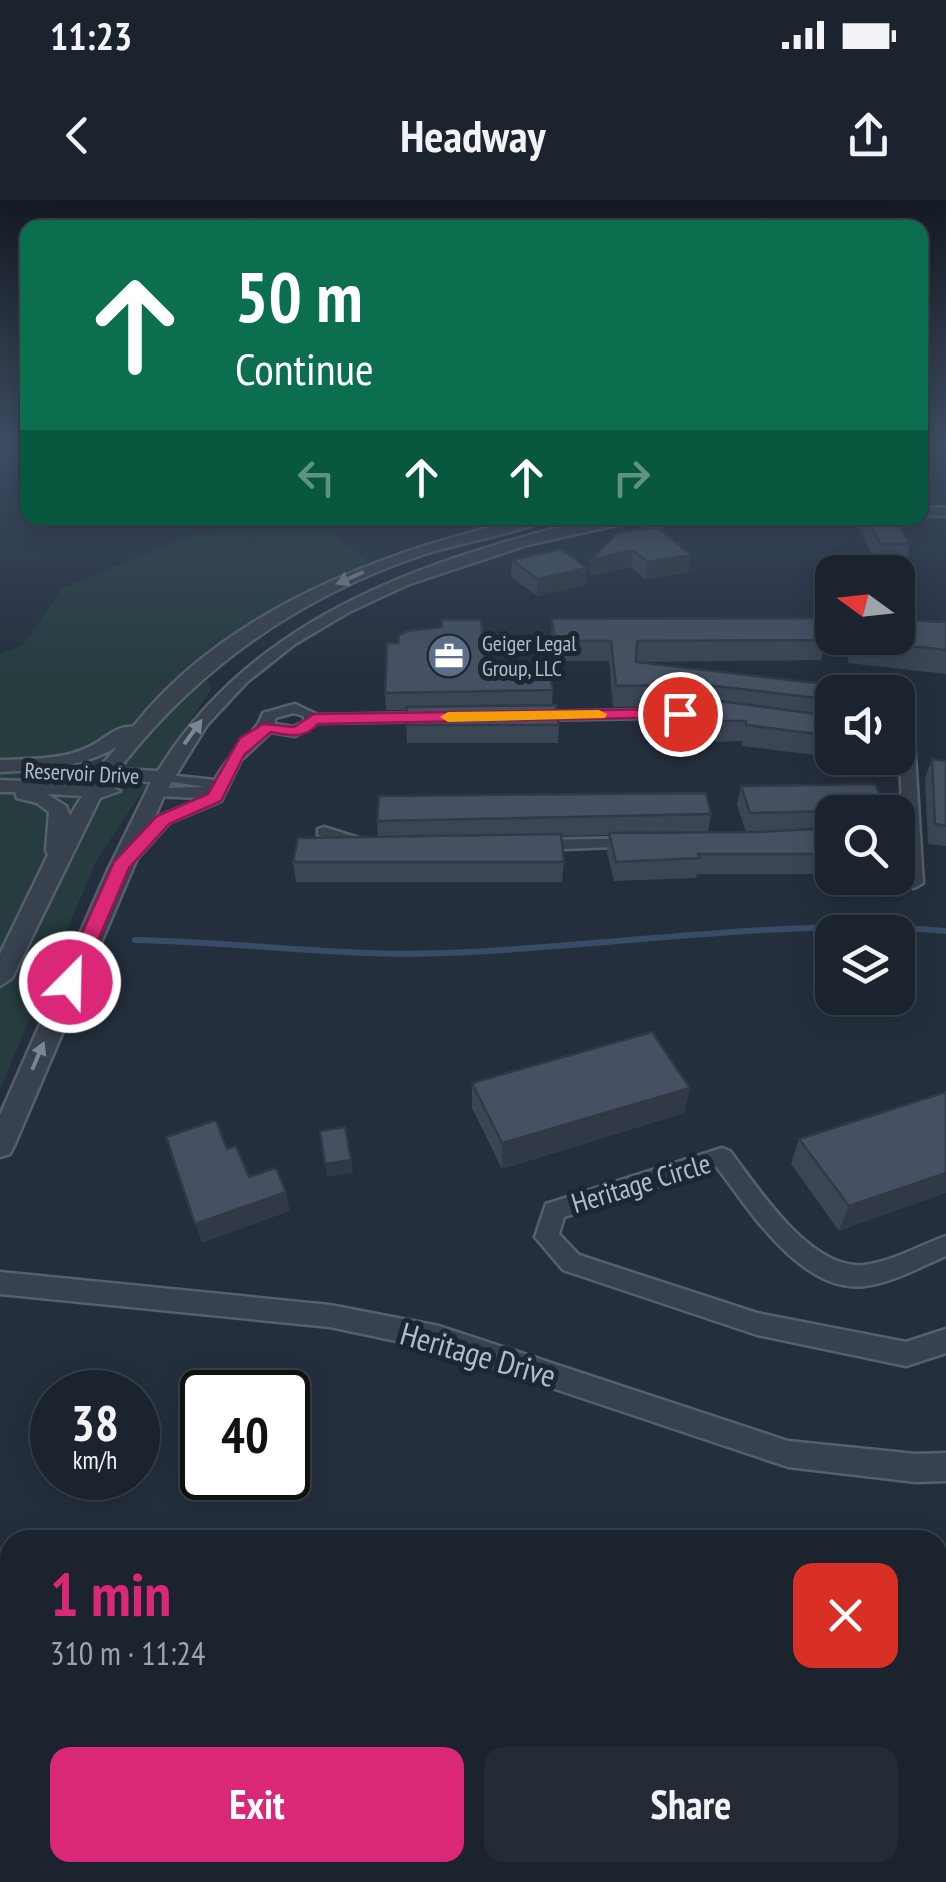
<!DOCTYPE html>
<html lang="en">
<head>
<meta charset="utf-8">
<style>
  :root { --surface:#1b232e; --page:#242b36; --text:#f1f3f6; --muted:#a0a4aa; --line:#39404a; --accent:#db2777 }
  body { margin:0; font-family:"PT Sans Narrow",sans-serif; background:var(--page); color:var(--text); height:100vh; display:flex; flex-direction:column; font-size:38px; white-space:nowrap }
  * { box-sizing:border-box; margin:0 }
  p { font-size:32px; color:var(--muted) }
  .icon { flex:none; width:55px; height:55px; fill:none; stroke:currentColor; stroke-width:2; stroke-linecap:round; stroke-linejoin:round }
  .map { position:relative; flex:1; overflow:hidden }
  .details { position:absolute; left:0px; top:1330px; width:948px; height:352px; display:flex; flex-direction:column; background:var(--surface); border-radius:30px 30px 0 0; box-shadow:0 5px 25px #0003,0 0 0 2px var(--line) }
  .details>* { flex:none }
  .top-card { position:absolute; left:20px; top:20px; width:908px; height:305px; border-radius:20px; box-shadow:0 5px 25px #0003,0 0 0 2px var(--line); background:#0b6e4f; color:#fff; overflow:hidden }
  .needle { width:65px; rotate:285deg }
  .tools { position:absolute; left:815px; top:355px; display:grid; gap:20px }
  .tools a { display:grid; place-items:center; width:100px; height:100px; border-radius:20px; background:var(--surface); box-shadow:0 5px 25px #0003,0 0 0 2px var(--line); font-size:50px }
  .speed { position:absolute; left:30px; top:1170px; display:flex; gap:20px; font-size:50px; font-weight:700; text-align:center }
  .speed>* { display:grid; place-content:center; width:130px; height:130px; border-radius:50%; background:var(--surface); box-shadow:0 5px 25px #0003,0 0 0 2px var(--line); line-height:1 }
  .speed small { font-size:25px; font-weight:400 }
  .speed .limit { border:5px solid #111; border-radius:15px; background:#fff; color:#111 }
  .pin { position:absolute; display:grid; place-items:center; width:85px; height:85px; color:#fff; margin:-42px; border:5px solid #fff; border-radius:50%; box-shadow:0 2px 10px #0007 }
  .me { position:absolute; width:110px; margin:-55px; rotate:23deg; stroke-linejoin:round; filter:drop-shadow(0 0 8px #0008) }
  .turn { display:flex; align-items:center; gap:35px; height:210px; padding:0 50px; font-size:45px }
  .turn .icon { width:130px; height:130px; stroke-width:2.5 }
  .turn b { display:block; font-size:70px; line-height:85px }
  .lanes { display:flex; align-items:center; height:95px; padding:0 50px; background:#0003; justify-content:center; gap:50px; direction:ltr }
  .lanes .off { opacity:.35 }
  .round { display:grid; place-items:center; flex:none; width:105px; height:105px; border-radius:20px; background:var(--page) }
  .overview { display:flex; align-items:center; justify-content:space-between; height:170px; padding:0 50px }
  h1 { font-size:60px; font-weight:700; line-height:75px; color:var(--accent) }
  .action { display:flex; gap:20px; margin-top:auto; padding:20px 50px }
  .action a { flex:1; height:115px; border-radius:20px; background:var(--accent); color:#fff; font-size:40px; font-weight:700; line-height:115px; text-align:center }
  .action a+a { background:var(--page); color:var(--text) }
  .status { display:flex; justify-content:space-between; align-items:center; height:70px; padding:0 50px; background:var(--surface); direction:ltr }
  .status svg { height:28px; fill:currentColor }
  header { display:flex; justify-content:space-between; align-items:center; height:130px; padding:0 50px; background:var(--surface); font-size:45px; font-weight:700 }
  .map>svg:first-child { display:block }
  .green { fill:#263c3f }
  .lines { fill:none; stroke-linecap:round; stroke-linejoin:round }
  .stream { stroke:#394c67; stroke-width:6 }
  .minor-casing { stroke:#565f6c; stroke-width:5 }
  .tertiary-casing { stroke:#565f6c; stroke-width:5 }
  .minor { fill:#38414e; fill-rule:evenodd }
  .tertiary { fill:#38414e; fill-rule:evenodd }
  .wall { fill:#3b4654 }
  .shaded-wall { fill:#303945 }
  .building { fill:#455162; stroke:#303945; stroke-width:2.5 }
  .oneway { fill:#7c8592 }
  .route { fill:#db2777; stroke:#8e194d; stroke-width:2.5 }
  .slow { fill:#f59e0b }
  .labels { text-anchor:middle; stroke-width:10; stroke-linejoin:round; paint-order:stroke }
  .far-poi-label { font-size:22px; fill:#b4bcc9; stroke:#1d2633; text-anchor:start }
  .far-street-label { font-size:22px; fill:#b4bcc9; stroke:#1d2633 }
  .street-label { font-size:28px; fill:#b4bcc9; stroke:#1d2633 }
  .near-street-label { font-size:32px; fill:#b4bcc9; stroke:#1d2633 }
</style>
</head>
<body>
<div class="status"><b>11:23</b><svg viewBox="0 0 49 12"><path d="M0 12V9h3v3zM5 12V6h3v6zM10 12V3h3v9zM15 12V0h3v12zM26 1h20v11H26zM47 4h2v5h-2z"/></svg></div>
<header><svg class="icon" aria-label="back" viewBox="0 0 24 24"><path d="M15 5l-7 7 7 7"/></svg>Headway<svg class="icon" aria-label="share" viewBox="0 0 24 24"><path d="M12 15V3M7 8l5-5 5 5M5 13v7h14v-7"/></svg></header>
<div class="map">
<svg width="946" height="1682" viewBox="0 0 946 1682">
  <rect width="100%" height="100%" fill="#242f3e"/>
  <!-- green -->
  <path class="green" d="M330 330 375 368 273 417 201 468 212 488 97 659 0 889V454L23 445 62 388 195 334Z"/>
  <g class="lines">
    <!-- stream -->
    <path class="stream" d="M135 740C239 742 342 757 446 753 614 747 777 717 946 731"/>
    <!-- minor casing -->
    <g class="minor-casing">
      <path id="minor" d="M905 502 912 506 923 683 914 688 905 683 898 506Z
        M295 504 318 515 431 513 438 517 431 521 318 523 295 536 271 532 241 560 221 601 169 623 132 664H120V656L157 617 203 598 149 596 147 593 155 588 205 587 159 580V574L215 580C227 555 258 532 263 513ZM294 513 304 516V522L293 527 275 524V518Z
        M711 509 736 512 743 516 736 520 711 517 530 520 523 516 530 512Z
        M324 627 371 642 373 646 365 651 318 635V629Z
        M634 638 642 643 640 646 538 650 530 645 538 640Z
        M722 948 730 951C758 988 810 1070 864 1065 892 1062 920 1045 946 1036V1056C920 1067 892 1083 865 1086 802 1094 749 1010 717 967L564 1017 559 1034 579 1055 757 1113 906 1142 946 1129V1153L906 1166 757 1135 563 1070 535 1037 546 1004Z
        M0 1072 330 1105 439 1126 788 1241 916 1254 946 1253V1281L916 1282 788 1267 439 1150 330 1127 0 1094Z
        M10 1391V1421L0 1422V1392Z
        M566 1672H601L604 1682H570Z"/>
    </g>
    <!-- tertiary casing -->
    <g class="tertiary-casing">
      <path id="tertiary" d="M920 307 946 308V316L920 315Z
        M527 318H549C528 331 455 344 425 354 302 395 198 467 119 569L158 571C236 444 367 382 506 342 550 329 601 315 648 318L527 345 407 385 349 412 295 444 247 482 207 525 165 593 14 946 10 954 0 957V915L108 670 151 582 111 580 108 585 120 591 100 598 12 778 0 786V754L48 655 46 651 49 612 37 603 17 598 15 592H0V580L89 584 92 579 85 574 88 570 99 568 117 547C80 568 42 570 0 572V560C30 559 62 560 89 547 104 540 116 525 133 527 227 408 385 351 527 318ZM47 594 82 596 70 616 66 606Z"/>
    </g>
    <!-- minor -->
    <use href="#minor" class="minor"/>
    <!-- tertiary -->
    <use href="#tertiary" class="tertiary"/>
  </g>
  <!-- wall -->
  <path class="wall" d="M862 318H894L910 344 906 361 876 360 859 330Z
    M617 333 689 372 645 379 631 367 589 376 590 360Z
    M512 360 586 385 537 396 511 377Z
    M552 419 826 440 821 460 636 462 852 492 853 487 891 492H832V557L742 546V541L716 542 709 521 711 506 704 505 702 501 687 506 613 507 609 461H554L551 438Z
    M946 421V474L848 463 849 438H898Z
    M398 443 486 475 553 490 552 505 559 525 558 543H407L406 510H386L385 493Z
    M834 558H889L887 564Z
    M932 559 946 561V646L928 644 925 578Z
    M741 586 887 610 886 612H832V674H697L696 678 614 681 607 653 609 635 561 636 564 662 562 682H296L293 662 378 637 377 621 711 614 708 632H746L737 605Z
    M472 883 690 888 684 913 502 969 472 908Z
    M946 892 839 1031 791 964 799 939Z
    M702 1672H874L880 1682H707Z"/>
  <!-- shaded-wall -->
  <path class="shaded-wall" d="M633 350 631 367 589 376 590 360Z
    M691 355 689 372 645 379 647 362Z
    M587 368 586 385 537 396V379Z
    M706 481 702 501 687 506 690 485Z
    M690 888 684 913 502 969V943Z
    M351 960 353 973 327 977 325 964Z
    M946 973V993L839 1031 849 1006Z
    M286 992 290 1011 202 1043 195 1024Z
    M216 1672H229L227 1682H214Z"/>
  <!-- building -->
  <path class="building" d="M865 318H894L910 344H881Z
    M657 327 691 355 647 362 633 350 590 360 617 333Z
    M561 349 587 368 537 379 512 360Z
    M815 418 826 440 637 441 636 462 849 487 852 492H832V500L707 485 706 481 690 485 616 486 611 441H555L552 419Z
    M898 418 937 422 946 421V450L854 440 855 438H898Z
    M442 420H481L486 475 550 474 553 490 385 493 387 443H398L399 435 408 431 442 427Z
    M853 487 891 492H853Z
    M712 500 832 516V536L746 525V521H720Z
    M556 505 559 525H406L407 507Z
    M932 559 946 561V626L935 624Z
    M875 584 887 610H859L861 612H838L837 611 750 613 741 586Z
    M706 593 711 614 377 621 379 596Z
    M832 628V654H698L700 658 616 662 609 633 757 632Z
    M561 634 564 662H293L298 638Z
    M652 832 690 888 502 943 472 883Z
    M946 892V973L849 1006 799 939Z
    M216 920 227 949 236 946 249 977 276 968 286 992 195 1024 166 937Z
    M345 927 351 960 325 964 320 931Z
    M0 1524 10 1526V1672H216L214 1682H0Z
    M717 1672H874L880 1682H723Z"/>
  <!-- one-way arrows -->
  <defs><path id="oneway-solid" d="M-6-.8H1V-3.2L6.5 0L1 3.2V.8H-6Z" transform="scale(2.5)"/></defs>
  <g class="oneway">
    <use href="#oneway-solid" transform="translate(350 378) rotate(156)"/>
    <use href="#oneway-solid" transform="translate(193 532) rotate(-54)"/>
    <use href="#oneway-solid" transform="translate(38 856) rotate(-67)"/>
  </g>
  <!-- sky -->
  <linearGradient id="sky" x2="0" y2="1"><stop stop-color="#141a22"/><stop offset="0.51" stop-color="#3f4d63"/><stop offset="1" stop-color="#3f4d63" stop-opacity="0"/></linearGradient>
  <rect width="946" height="476" fill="url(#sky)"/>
  <!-- route -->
  <path class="route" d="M680 509 686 510V517L318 524C304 539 290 536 271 532L244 555 221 601 169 624 129 668 78 787 70 789 60 782 114 662 157 616 208 594 240 538 263 524 294 527 314 514Z"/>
  <!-- slow -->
  <path class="slow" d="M599 510 607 514 605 518 448 522 440 517 448 512Z"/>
  <!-- icons -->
  <defs>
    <g id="office-disc" transform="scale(2.25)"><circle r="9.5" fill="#5c6f8a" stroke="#1d2633"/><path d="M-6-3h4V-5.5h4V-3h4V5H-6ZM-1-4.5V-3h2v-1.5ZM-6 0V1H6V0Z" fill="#fff"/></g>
  </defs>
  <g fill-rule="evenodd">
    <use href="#office-disc" x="449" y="456"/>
  </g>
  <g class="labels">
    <!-- far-poi labels -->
    <g class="far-poi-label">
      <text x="482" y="451">Geiger Legal<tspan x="482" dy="25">Group, LLC</tspan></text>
    </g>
    <!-- far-street labels -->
    <g class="far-street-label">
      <text transform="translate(82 573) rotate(3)" y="8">Reservoir Drive</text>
    </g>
    <!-- street labels -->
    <g class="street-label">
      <text transform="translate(641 983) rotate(-17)" y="10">Heritage Circle</text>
    </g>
    <!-- near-street labels -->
    <g class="near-street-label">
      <text transform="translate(478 1155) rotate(16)" y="11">Heritage Drive</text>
    </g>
  </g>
</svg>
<div class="tools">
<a><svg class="needle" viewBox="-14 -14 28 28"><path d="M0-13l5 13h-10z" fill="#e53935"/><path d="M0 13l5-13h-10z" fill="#a0a4aa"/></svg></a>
<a><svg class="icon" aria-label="sound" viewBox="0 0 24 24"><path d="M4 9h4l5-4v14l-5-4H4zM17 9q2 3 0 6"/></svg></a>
<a><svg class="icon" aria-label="search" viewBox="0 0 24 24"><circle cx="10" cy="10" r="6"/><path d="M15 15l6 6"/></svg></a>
<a><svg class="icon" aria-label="layers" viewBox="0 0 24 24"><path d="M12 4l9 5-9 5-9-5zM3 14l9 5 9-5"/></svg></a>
</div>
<div class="speed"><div>38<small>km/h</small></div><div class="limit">40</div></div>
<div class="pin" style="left:680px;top:514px;background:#d93025"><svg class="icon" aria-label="arrive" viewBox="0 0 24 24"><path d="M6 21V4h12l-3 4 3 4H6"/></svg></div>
<svg class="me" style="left:70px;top:782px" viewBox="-20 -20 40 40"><circle r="17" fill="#db2777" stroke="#fff" stroke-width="3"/><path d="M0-11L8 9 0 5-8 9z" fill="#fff"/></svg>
<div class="top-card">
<div class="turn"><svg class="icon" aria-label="ahead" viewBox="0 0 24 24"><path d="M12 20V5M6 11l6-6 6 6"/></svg><div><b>50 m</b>Continue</div></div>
<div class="lanes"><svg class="icon off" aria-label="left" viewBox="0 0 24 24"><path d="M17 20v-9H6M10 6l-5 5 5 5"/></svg><svg class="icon" aria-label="ahead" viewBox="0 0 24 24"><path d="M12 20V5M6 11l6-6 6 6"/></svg><svg class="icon" aria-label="ahead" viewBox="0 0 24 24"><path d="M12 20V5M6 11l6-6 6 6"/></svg><svg class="icon off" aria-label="right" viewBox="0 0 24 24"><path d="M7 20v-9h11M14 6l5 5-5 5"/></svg></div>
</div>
<section class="details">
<div class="overview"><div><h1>1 min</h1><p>310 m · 11:24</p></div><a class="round" style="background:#d93025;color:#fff"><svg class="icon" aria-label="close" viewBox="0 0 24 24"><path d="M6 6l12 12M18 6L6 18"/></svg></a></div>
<div class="action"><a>Exit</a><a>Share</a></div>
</section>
</div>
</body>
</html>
